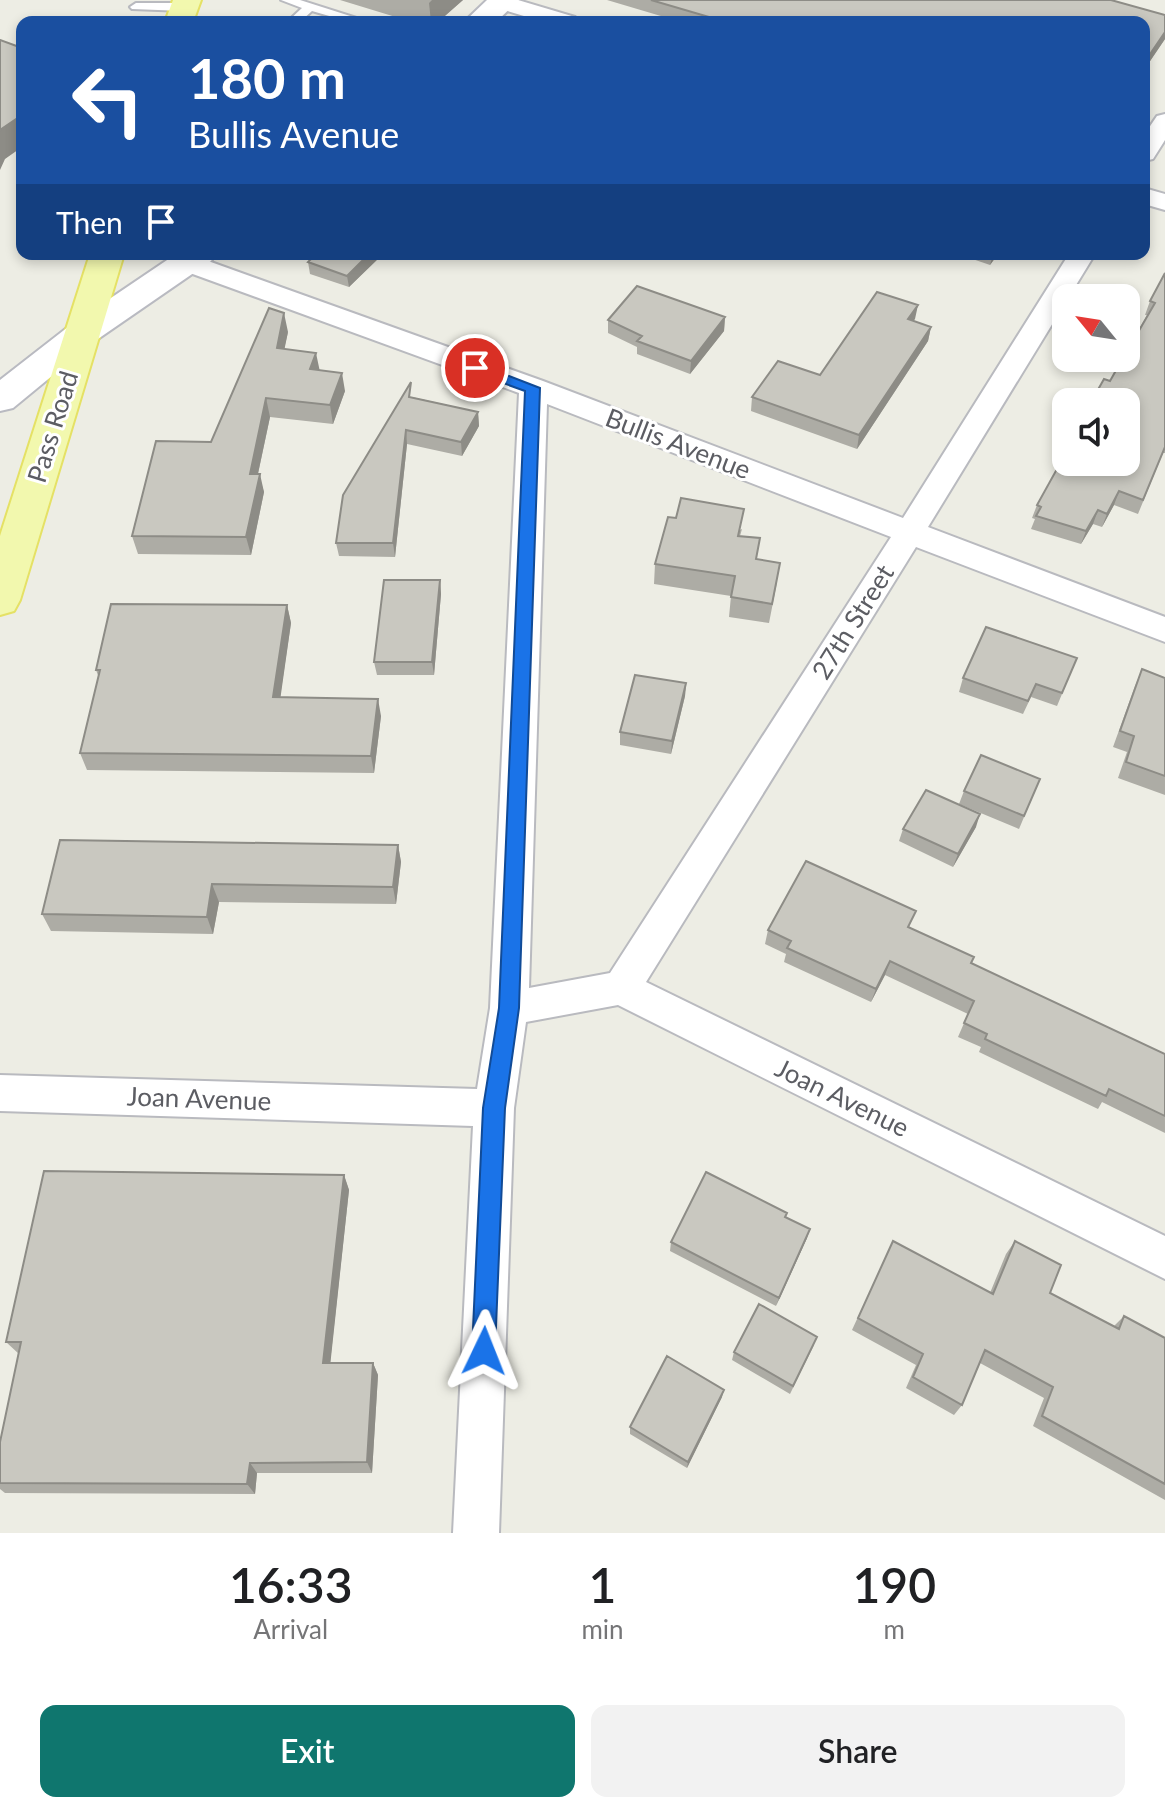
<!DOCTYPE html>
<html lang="en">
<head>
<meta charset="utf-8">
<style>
  :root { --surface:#fff; --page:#f2f2f2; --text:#202124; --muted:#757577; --accent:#0f766e }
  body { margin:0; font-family:Lato,sans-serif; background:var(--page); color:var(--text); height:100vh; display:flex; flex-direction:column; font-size:30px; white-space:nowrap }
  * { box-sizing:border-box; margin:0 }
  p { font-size:26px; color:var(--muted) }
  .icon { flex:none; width:44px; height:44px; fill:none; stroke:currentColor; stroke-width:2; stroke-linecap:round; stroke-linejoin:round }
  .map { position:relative; height:1533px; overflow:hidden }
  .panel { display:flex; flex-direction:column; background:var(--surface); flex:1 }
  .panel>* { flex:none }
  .guide { position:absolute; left:16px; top:16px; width:1134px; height:244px; border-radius:16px; box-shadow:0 4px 12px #0003; background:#1a4fa0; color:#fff; overflow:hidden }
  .needle { width:52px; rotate:300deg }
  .fabs { position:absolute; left:1052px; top:284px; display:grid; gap:16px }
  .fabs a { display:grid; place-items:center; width:88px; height:88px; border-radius:16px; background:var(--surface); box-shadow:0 4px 12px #0003; font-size:40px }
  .pin { position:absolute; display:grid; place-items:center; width:68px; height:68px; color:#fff; margin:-34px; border:4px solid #fff; border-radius:50%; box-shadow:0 2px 8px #0007 }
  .me { position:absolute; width:88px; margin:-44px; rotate:2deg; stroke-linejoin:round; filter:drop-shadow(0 0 6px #0008) }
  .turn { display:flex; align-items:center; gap:28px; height:168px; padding:0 40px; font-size:36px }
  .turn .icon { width:104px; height:104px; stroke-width:2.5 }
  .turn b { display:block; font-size:56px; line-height:68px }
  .then { display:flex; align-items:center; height:76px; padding:0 40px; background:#0003; gap:16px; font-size:30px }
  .eta { display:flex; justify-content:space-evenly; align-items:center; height:136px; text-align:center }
  .eta b { font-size:48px; font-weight:600; line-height:56px }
  .action { display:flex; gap:16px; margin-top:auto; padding:16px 40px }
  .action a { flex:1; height:92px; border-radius:16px; background:var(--accent); color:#fff; font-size:32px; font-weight:600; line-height:92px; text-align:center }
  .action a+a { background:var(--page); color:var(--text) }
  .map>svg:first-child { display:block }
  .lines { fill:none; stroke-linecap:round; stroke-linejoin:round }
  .lane-casing { stroke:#b9babf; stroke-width:4 }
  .street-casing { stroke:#b9babf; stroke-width:4 }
  .secondary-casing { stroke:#b9bac1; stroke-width:4 }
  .primary-casing { stroke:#e5e165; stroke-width:4 }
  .lane { fill:#fff; fill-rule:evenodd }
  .street { fill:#fff; fill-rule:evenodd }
  .secondary { fill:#fff; fill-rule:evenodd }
  .primary { fill:#f2f8ae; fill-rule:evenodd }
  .wall { fill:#adaca5 }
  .shaded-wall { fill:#8d8c86 }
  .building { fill:#c9c8c0; stroke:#8d8c86; stroke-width:2 }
  .route { fill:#1a73e8; stroke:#114b97; stroke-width:2 }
  .labels { text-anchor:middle; stroke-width:6; stroke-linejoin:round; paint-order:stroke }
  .street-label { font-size:26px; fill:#5c5d63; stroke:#fff }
</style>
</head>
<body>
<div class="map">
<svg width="1165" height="1533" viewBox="0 0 1165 1533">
  <rect width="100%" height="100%" fill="#edede4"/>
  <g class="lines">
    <!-- lane casing -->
    <g class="lane-casing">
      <path id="lane" d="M281 0H300L369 22H350L312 11 300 22H287L302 8Z
        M136 3H184L190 7 184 11 132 9 130 7Z"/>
    </g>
    <!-- street casing -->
    <g class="street-casing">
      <path id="street" d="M492 0H518L575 17 578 22H544L494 7Z
        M1165 114V140L1153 159 1144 161V135L1157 116Z
        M1144 188 1165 194V210L1144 204Z
        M1069 254H1095L928 527 1165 617V642L916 547 646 982 1165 1236V1279L618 1005 526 1022 514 1108 499 1533H453L473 1126 0 1111V1075L477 1089 490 1008 519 393 179 269 175 263 179 257H197L543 381 903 518ZM547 404 891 537 610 973 529 988Z"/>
    </g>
    <!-- secondary casing -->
    <g class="secondary-casing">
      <path id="secondary" d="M487 0H519L496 22H464Z
        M176 254H216L211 261 92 343 13 408 0 411V380L68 327Z"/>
    </g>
    <!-- primary casing -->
    <g class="primary-casing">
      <path id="primary" d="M173 0H201L193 22H165Z
        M90 254H124L20 600 14 611 0 615V536Z"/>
    </g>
    <!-- lane -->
    <use href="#lane" class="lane"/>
    <!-- street -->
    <use href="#street" class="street"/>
    <!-- secondary -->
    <use href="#secondary" class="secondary"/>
    <!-- primary -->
    <use href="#primary" class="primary"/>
  </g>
  <!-- wall -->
  <path class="wall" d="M340 0H463L438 22H412Z
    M607 0H1111L1165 15V39L1144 70V22H681Z
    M316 254H383L349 287 310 274 308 262Z
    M958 254H998L990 265Z
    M1165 273V453H1163L1138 514 1114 505 1102 527 1093 524 1081 544 1031 529 1035 519 1032 518 1037 505 1055 472 1060 459 1110 381 1147 315H1145L1150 301Z
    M918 305 913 321 931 327 928 341 857 449 751 411 752 397 820 375Z
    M725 317 724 331 690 374 637 354V347L608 333V320Z
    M288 332 284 349 319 370 345 391 333 424 270 417 258 474 264 492 251 555 138 554 132 536 211 442Z
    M412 397 478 412 479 426 462 456 407 444 395 557 339 556 336 543Z
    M742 529 740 536 757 559 777 582 769 623 729 617 731 596 654 584 655 564Z
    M440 580 441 594 434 675H377L374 662Z
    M287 605 291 623 280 697 381 716 374 773 87 770 80 753 99 678 96 670Z
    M1077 658 1057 706 1031 697 1023 714 959 692 963 678Z
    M1142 669 1165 678V795L1118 778 1127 752 1113 747 1135 686Z
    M686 683 685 696 671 754 620 745V732Z
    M1040 779 1019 829 959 804 964 791Z
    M976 827 953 867 899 841 903 829Z
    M398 845 401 862 396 904 219 902 213 934 51 931 42 914Z
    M910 928 971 963 1165 1054V1133L1102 1102 1098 1109 979 1052 981 1047 958 1037 968 1014 885 975 871 1002 784 962 786 954 765 944 768 930Z
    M344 1175 349 1190 330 1363H373L378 1375 372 1473H257L255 1494 5 1493 0 1489V1442L19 1354 6 1342Z
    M786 1217 807 1238 776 1306 670 1251 671 1242Z
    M893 1241 990 1293 1006 1254 1015 1241 1050 1293 1114 1326 1124 1316 1165 1353V1500L1033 1426 1044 1398 980 1363 962 1405 954 1415 906 1388 916 1365 852 1330Z
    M814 1345 790 1394 732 1360 734 1352Z
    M722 1397 687 1468 630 1434V1427Z"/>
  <!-- shaded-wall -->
  <path class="shaded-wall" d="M432 0H463L438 22H431L429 3Z
    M1165 32V39L1144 70V63Z
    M22 115V147L5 159 0 170V130Z
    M369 254H383L349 287 347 276Z
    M993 254H998L990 265Z
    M918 305 915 319 905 333 908 319Z
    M284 313 288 332 281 366 277 348Z
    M725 317 724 331 690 374 691 361Z
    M931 327 928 341 857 449 859 435Z
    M316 353 320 372 310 369Z
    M342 373 345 391 333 424 330 405Z
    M266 398 270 417 254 492 250 474Z
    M478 412 479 426 462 456 461 442Z
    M406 430 407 444 395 557 393 543Z
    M260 474 264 492 251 555 246 537Z
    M1119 491 1114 505 1102 527 1107 514Z
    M1098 510 1093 524 1081 544 1086 531Z
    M440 580 441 594 434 675 432 662Z
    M287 605 291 623 278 715 273 697Z
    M686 683 685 696 671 754 672 741Z
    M378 699 381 716 374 773 371 756Z
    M980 814 976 827 953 867 958 854Z
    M398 845 401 862 396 904 393 887Z
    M212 884 219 902 213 934 207 917Z
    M890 961 885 975 871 1002 876 989Z
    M344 1175 349 1190 329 1376 323 1363Z
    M810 1229 807 1238 776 1306 779 1298Z
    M373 1363 378 1375 372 1473 367 1462Z
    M724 1390 722 1397 687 1468 688 1462Z
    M250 1463 257 1473 255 1494 247 1484Z"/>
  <!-- building -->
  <path class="building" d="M651 0H1111L1165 15V32L1144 63V22H726Z
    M0 40 22 48V115L0 130Z
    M316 254H369L347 276 308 262Z
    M1165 273V447L1143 500 1119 491 1107 514 1098 510 1086 531 1036 516 1041 507 1037 505 1062 460 1060 459 1066 447V462H1126V402H1091L1104 379 1110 381 1123 358H1126V353L1155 303 1150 301Z
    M637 286 725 317 691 361 637 341 642 336 608 320Z
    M877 292 918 305 908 319 931 327 859 435 752 397 778 361 820 375Z
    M269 308 284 313 277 348 316 353 310 369 342 373 330 405 266 398 250 474H260L246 537 132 536 156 441 211 442Z
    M411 382 409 397 478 412 461 442 406 430 393 543H336L343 495Z
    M681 498 744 509 738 536 760 538 756 559 780 563 772 604 731 597 735 576 655 564 668 517 676 518Z
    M384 580H440L432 662H374Z
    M111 604 287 605 273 697 378 699 371 756 80 753 100 670H96Z
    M986 627 1077 658 1062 693 1036 684 1028 701 963 678Z
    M1142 669 1165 678V776L1126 762 1134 736 1120 731Z
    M635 675 686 683 672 741 620 732Z
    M981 755 1040 779 1024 816 964 791Z
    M926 790 980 814 958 854 903 829Z
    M60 840 398 845 393 887 212 884 207 917 42 914Z
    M806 861 916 911 908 927 974 957 971 963 1165 1054V1116L1109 1089 1106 1096 985 1039 987 1034 964 1023 974 1001 890 961 876 989 787 948 791 941 768 930Z
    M44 1171 344 1175 323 1363H373L367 1462 250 1463 247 1484 0 1483V1442L21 1342H6Z
    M706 1172 787 1213 785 1217 810 1229 779 1298 671 1242Z
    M893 1241 993 1294 1015 1241 1061 1265 1050 1293 1119 1329 1124 1316 1165 1338V1484L1042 1416 1053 1387 985 1350 962 1405 913 1377 923 1354 858 1318Z
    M759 1304 817 1337 793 1386 734 1352Z
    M667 1356 724 1390 688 1462 630 1427Z"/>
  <!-- route -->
  <path class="route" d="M475 363 540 388 519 1008 505 1108 495 1351 492 1359 484 1362 475 1359 472 1351 483 1108 499 1008 525 391 470 371 468 368Z"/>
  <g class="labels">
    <!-- street labels -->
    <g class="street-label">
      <text transform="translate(53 427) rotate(-73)" y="9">Pass Road</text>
      <text transform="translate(678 444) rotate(21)" y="9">Bullis Avenue</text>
      <text transform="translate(853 622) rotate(-58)" y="9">27th Street</text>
      <text transform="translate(842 1098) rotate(26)" y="9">Joan Avenue</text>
      <text transform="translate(199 1099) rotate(2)" y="9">Joan Avenue</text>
    </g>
  </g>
</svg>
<div class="fabs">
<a><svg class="needle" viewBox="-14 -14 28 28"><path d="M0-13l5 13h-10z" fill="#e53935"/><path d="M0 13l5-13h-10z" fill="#757577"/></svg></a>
<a><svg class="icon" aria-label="sound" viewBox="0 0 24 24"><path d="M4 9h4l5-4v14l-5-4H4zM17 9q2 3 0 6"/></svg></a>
</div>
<div class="pin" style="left:475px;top:368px;background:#d93025"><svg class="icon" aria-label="arrive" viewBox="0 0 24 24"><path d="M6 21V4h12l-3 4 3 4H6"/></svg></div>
<svg class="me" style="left:484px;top:1351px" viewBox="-20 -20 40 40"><path d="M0-17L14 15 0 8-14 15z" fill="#1a73e8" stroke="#fff" stroke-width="4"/></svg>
<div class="guide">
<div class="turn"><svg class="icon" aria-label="left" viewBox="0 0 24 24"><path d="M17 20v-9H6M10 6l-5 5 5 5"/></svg><div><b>180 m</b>Bullis Avenue</div></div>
<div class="then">Then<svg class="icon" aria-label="arrive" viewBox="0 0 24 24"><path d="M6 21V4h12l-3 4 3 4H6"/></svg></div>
</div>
</div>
<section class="panel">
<div class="eta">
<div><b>16:33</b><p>Arrival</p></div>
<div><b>1</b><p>min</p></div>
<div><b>190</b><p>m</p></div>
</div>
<div class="action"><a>Exit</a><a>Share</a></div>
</section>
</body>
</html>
